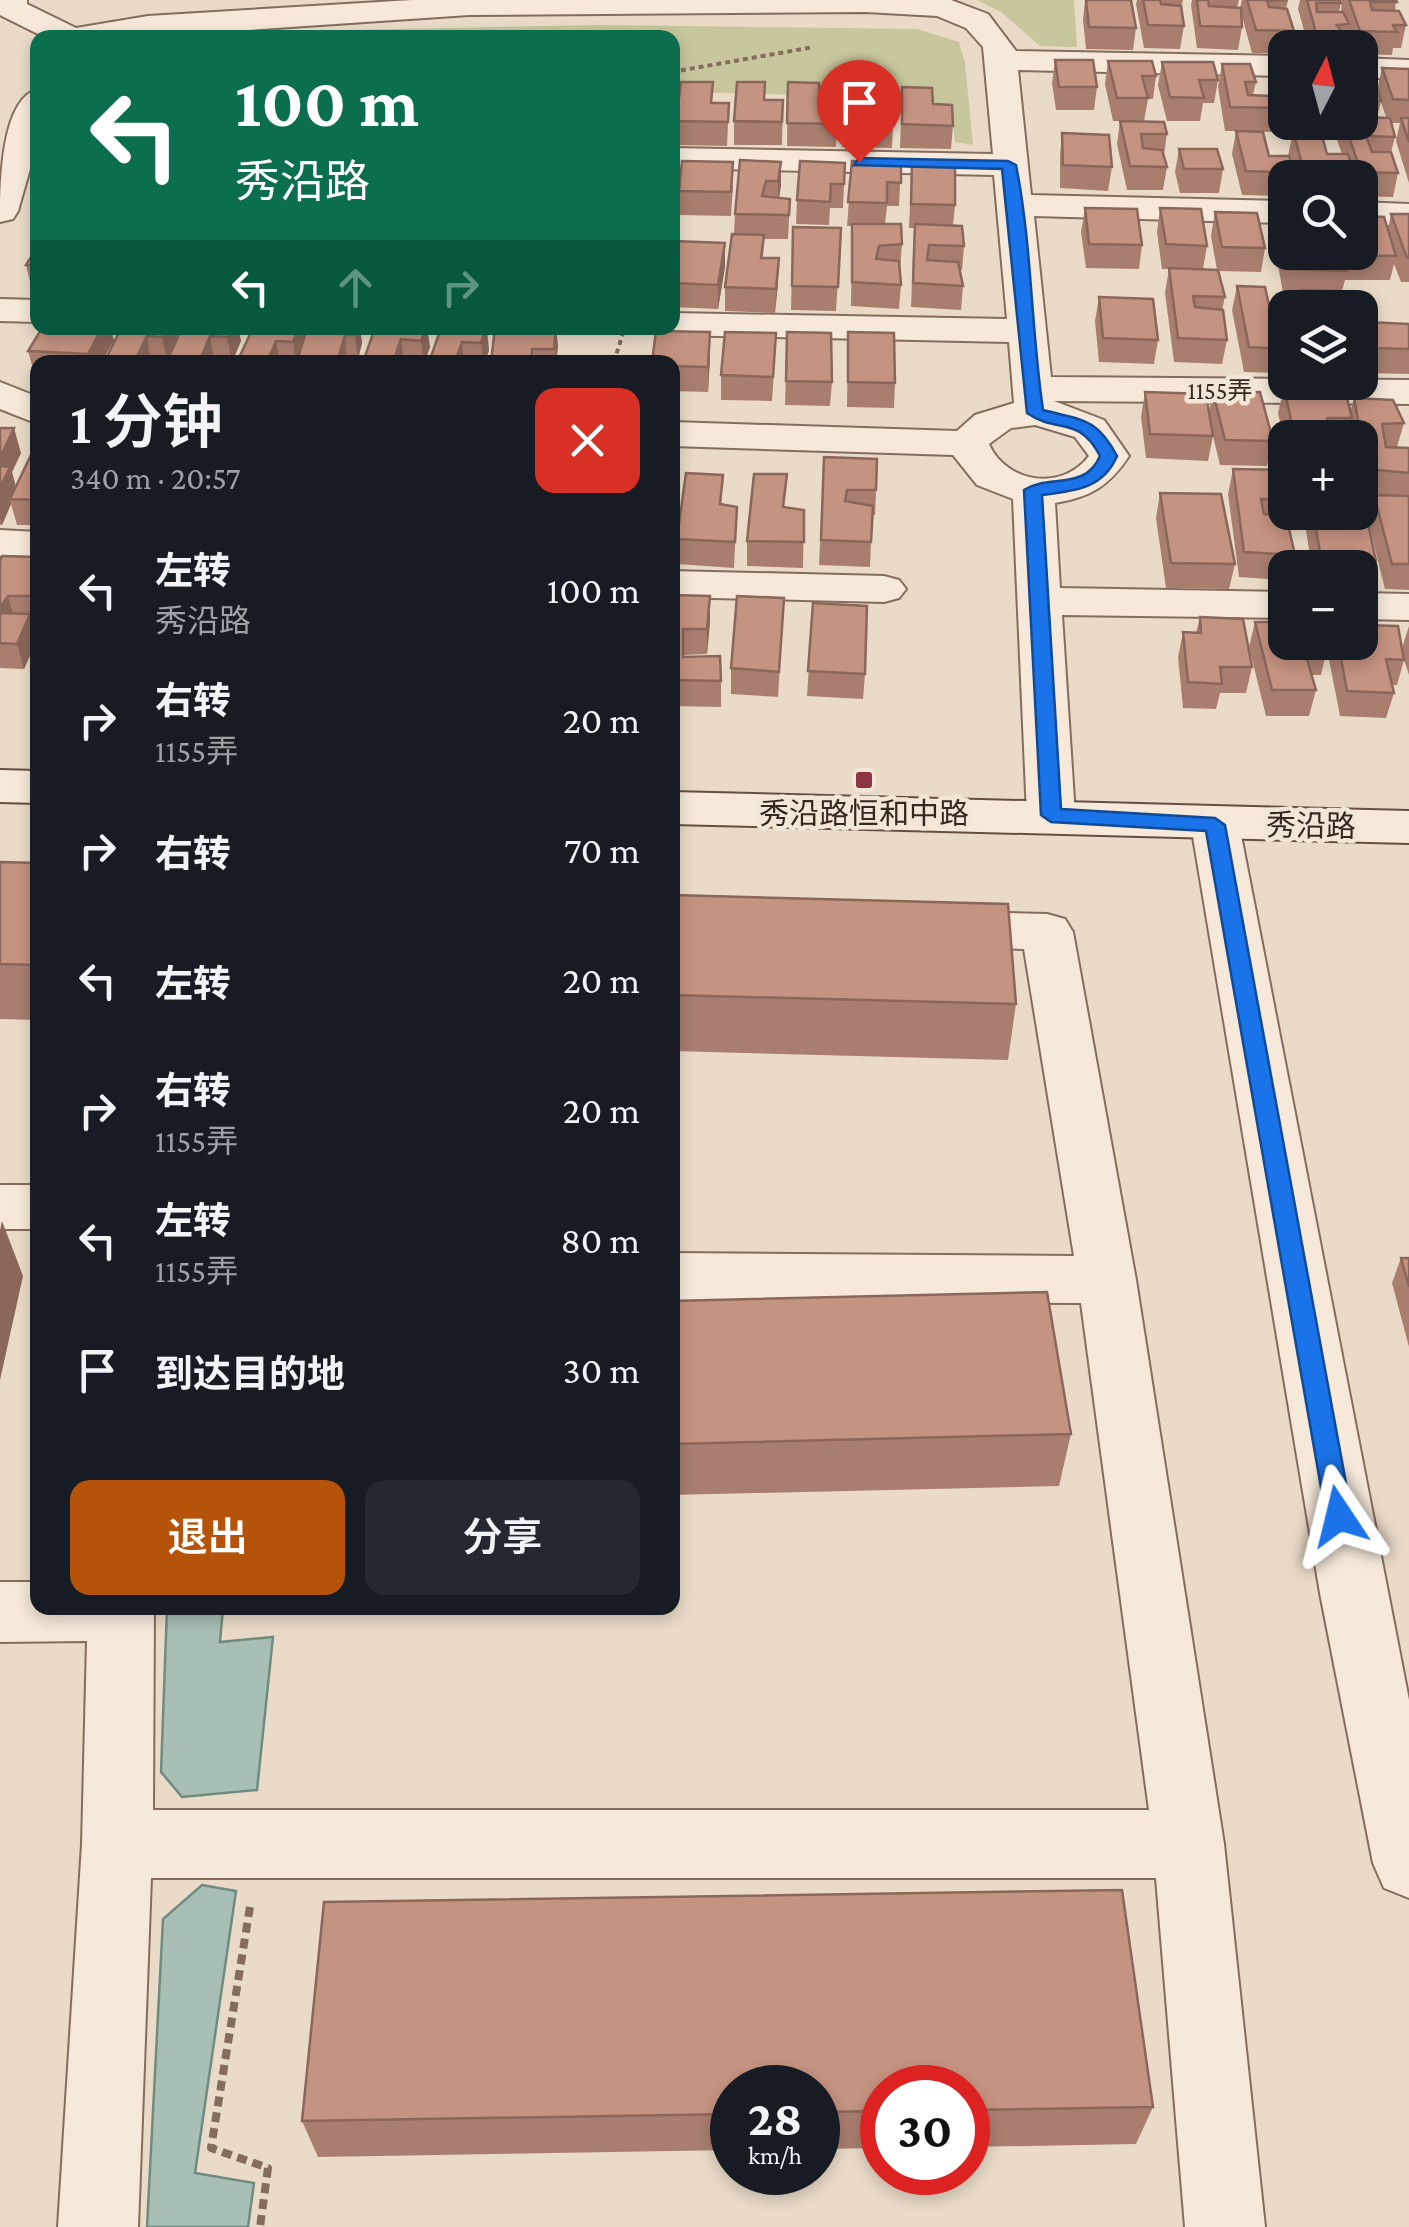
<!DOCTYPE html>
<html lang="zh">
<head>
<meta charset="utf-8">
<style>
  :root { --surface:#171b24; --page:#242831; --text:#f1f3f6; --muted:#9ea1a6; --accent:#b45309 }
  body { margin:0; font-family:"Crimson Pro","Noto Sans SC",serif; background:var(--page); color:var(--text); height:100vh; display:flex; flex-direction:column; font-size:38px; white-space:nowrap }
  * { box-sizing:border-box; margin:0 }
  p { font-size:32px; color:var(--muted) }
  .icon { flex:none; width:55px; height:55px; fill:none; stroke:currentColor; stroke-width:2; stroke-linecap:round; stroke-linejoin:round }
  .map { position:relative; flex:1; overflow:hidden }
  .drawer { position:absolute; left:30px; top:355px; width:650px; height:1260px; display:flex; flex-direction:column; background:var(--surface); border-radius:20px; box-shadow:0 5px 15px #0003 }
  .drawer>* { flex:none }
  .guide { position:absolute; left:30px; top:30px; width:650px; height:305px; border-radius:20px; box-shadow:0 5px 15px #0003; background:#0b6e4f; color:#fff; overflow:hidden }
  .needle { width:65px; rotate:6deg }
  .fabs { position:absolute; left:1268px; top:30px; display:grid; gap:20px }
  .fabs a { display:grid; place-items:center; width:110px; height:110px; border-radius:20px; background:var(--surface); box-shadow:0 5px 15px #0003; font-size:50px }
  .speed { position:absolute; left:710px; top:2065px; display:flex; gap:20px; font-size:50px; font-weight:700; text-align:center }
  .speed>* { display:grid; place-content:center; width:130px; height:130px; border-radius:50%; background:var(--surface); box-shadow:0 5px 15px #0003; line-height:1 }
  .speed small { font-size:25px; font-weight:400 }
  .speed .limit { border:15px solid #d22; background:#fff; color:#111 }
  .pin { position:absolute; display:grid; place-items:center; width:85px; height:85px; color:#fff; margin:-102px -42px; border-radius:50% 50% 50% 0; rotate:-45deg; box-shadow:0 0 10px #0007 }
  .pin .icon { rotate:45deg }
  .me { position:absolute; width:110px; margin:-55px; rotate:350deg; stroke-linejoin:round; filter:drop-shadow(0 0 8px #0008) }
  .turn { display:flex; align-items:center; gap:35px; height:210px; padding:0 40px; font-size:45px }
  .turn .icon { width:130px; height:130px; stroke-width:2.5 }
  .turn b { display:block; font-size:70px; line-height:85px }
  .lanes { display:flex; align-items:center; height:95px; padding:0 40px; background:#0003; justify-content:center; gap:50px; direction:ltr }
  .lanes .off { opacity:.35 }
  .round { display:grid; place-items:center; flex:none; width:105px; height:105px; border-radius:20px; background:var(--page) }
  .headline { display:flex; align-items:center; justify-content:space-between; height:170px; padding:0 40px }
  h1 { font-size:60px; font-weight:600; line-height:75px }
  .action { display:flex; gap:20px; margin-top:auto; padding:20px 40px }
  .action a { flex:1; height:115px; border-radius:20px; background:var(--accent); color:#fff; font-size:40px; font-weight:600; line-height:115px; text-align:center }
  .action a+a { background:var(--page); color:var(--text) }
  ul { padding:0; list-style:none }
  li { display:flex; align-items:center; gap:30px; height:130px; padding:0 40px }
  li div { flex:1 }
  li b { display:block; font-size:38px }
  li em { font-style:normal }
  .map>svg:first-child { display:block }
  .green { fill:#c8c69c }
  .water { fill:#a8bfb5; stroke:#708c81; stroke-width:2.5 }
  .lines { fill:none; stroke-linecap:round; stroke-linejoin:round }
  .minor-casing { stroke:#856d5e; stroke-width:4 }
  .secondary-casing { stroke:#664e41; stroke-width:4 }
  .path-far1 { stroke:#856d5e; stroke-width:4; stroke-dasharray:5 4; stroke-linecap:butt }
  .path { stroke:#856d5e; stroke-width:8; stroke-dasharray:10 6; stroke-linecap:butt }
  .minor { fill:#f6e9da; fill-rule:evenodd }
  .secondary { fill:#f6e9da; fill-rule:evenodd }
  .wall { fill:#a97e6f; fill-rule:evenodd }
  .shaded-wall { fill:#8a675a }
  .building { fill:#c59381; stroke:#8a675a; stroke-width:2.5 }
  .route { fill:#1a73e8; stroke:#114b97; stroke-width:2.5 }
  .poi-dot { fill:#8e3443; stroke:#f2e6d6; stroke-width:4 }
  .labels { text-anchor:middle; stroke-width:9; stroke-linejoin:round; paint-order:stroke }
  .far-street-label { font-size:25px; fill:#362821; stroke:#f2e6d6 }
  .poi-label { font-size:30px; fill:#362821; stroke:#f2e6d6 }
  .street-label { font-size:30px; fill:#362821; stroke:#f2e6d6 }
</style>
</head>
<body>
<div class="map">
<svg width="1409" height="2227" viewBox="0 0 1409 2227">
  <rect width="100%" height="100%" fill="#eadbc8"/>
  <!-- green -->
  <path class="green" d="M977 0H1074L1077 47 1040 46 1001 12Z
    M598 25 917 29 959 42 965 63 973 145 955 142 952 114 919 98 683 92 677 96 673 122 672 38H246L345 30Z"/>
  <!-- water -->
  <path class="water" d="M167 1608H223L220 1642 273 1637 257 1790 182 1797 161 1772Z
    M202 1885 236 1891 195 2173 254 2183 248 2227H147L163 1919Z"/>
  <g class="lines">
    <!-- minor casing -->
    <g class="minor-casing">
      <path id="minor" d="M0 0H27V4L76 28 148 16 412 0H951L988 14 1016 51 1285 56V76L1018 70 1031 195 1285 201V223L1034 216 1051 377 1409 380V404L1054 401 1104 420 1129 456C1109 486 1091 497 1055 503L1060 588 1285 592V618L1062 615 1075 815 1068 826 1051 831 1034 826 1027 815 1013 499 977 485 953 455 672 446V422L957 431 975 415 1014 403 1009 342 672 335 655 328H672V313L1007 319 994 175 672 168V148L993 154 983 47 966 28 937 16 866 12 469 15 130 38H46L0 15ZM1035 425 1075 437 1089 456C1062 492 1006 483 989 444L1011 428Z
        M1360 58 1409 60V78H1360Z
        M38 89V141L18 211 13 219 0 222C0 188 0 99 38 89Z
        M1360 202 1409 204V226L1360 224Z
        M0 299 38 300V322L0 321Z
        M0 382 38 397V424L0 409Z
        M0 530 38 532V558L0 556Z
        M672 571 884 576 899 580 906 589 899 598 884 602 672 597Z
        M1360 593 1409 594V620L1360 619Z
        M1215 809 1232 813 1239 825 1409 1700V1898L1384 1888 1373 1863 1320 1593 1191 825 1198 813Z
        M937 911 1047 914 1065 919 1073 932 1136 1280 1224 1844 1265 2227H1185L1156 1878H151L138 2227H58L82 1844 87 1641 0 1642V1582H38V1608H154L153 1810H1149L1081 1303 672 1301V1253L1074 1256 1024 949 937 947 919 942 911 929 919 916Z
        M0 1185H38V1229H0Z"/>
    </g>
    <!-- secondary casing -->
    <g class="secondary-casing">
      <path id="secondary" d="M0 770 38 771V803L0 802Z
        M672 792 1409 811V843L672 824Z"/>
    </g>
    <!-- path-far1 -->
    <path class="path-far1" d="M672 72 814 47
      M614 362 624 330"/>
    <!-- path -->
    <path class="path" d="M250 1907 211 2148 268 2168 260 2227"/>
    <!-- minor -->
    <use href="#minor" class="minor"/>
    <!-- secondary -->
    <use href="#secondary" class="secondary"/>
  </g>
  <!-- wall -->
  <path class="wall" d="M1085 0 1136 28 1133 50 1086 49 1083 20Z
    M1137 0H1183L1181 8 1184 26 1180 49 1144 48 1136 4Z
    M1192 0H1239L1237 8H1240L1242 0H1288L1286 9 1294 31 1291 48H1285V53H1252L1242 16V27L1238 50 1197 48 1191 5Z
    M1300 0H1340L1341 3 1339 12H1341L1342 0H1396L1395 11 1406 25 1401 48H1393L1392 55 1360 54V48H1353L1348 32 1345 47 1309 48 1298 9Z
    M1055 60 1097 87 1094 110H1056L1052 83Z
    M1108 61 1156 76 1153 99H1148L1144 121 1167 134 1164 155 1167 167 1163 190H1127L1117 144 1120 121H1113L1105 84Z
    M1162 62 1218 80 1214 103H1203L1200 121H1167L1158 85Z
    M1222 64 1256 82 1253 95 1270 96 1268 87 1272 64H1285V122H1278L1276 117 1273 132 1241 131 1269 156H1288L1293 131 1327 154H1342L1337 140 1341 124 1332 122H1360V66L1377 90 1382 68 1409 69V183L1396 141 1400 123H1391L1395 137 1391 152 1398 173 1393 197 1360 196V178H1294L1293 175V178H1285V196L1242 195 1232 154 1236 131H1225L1218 87ZM1381 102 1386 117H1377Z
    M788 82 820 105 837 124 836 147 787 146Z
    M843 84 876 106 893 125 892 148 842 147Z
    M902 87 933 104 953 126 951 149 900 148Z
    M764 100H783L782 145H734V121Z
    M713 103H729L727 146 676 145V121Z
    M1062 133 1112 167 1108 191 1060 188V156Z
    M1179 149 1223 169 1219 193H1180L1175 172Z
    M852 161 901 163 899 206H887L885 224 902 244 900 269 901 285 899 309 851 306 852 226H847Z
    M781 162 779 198 790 199 788 239H764L763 258 778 282 775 313 725 311V287L734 234 735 214Z
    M912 162 955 205 953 226 964 246 962 270H960L963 286 961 310 911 307 914 228H909Z
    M845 163 843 208H830L829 225 796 224 797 200Z
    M733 186 731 216 679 215V191Z
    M1085 208 1142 245 1139 269 1086 268 1081 232Z
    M1160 208 1207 246 1203 269 1217 270 1211 236 1215 212 1265 248 1261 272 1218 271 1225 297 1222 310 1227 340 1222 364 1174 362 1165 293 1169 269H1162L1157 232Z
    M1278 213 1285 252H1360L1388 229 1391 214H1409V282H1401L1394 264 1390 280H1345L1341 295H1338L1341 308H1297L1300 294 1283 293 1273 237Z
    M793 227 841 228 836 311 791 310Z
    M673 241 725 243V267L718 309 672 307Z
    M38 246V290H32L26 265Z
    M1237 286 1272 319 1285 320V373L1244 372 1232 310Z
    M1099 297 1158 340 1154 364 1099 362 1095 321Z
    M1367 322 1409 324V374L1368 373 1361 347Z
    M121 328 178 337 182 328H238L241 341 232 362H105Z
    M302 328 304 339 307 328H360L362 343 358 359H348L347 362H237Z
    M375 328H427L430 347 425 362H363Z
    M441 328H487L489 350 485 362H429Z
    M495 328 558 346 556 362H491Z
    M787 332 832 382 830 406 785 405Z
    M848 332 895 383 894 408 847 407Z
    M114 340 102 362H38V376H35L28 351Z
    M710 356 708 392 672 391V362Z
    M775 358 772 401 721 400V375Z
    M1284 388 1350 412 1354 398 1404 423 1397 447 1409 448V590L1385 589 1368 521 1376 561 1369 586H1360V568H1312L1303 512H1360V438H1350L1349 430 1347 438H1285V444L1278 413ZM1362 494 1374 496 1367 520Z
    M1145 392 1209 412 1213 392 1273 441 1267 466 1220 465 1213 436 1208 461 1146 458 1141 417Z
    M0 428 21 453 12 472 16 487 38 440V525H17L11 504 2 525H0Z
    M824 457 876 490 875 515H872L870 567 819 565Z
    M1233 469 1285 470V512H1289L1287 520 1295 555 1292 568H1285V580L1239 577 1228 494Z
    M1160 493 1235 564 1229 589 1166 588 1156 518Z
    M722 504 737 507 734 568 677 564V539Z
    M785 508 804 510 803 568 747 566V541Z
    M38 557 37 622H32L37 638 38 637V669L32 651 24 669 0 668V561Z
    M672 595 710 596V622L707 654 684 655V657L721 681V707L672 706Z
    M784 598 778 697 731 694V668Z
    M813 603 865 674 863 699 807 696Z
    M1200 617 1252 667 1246 693H1220L1216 709 1183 708 1178 657 1183 632 1196 633Z
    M1255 622 1327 649 1329 642H1360L1402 648 1409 626V675L1404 660 1397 685H1392L1394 693 1386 718 1340 716 1327 649 1321 675H1312L1316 690 1309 716H1266L1249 647Z
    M0 862 38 863V1020L0 1019Z
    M672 895 1016 1004 1008 1060 672 1051Z
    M1401 1258H1409V1347L1392 1283Z
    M672 1301 1071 1434 1059 1486 672 1495Z
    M1122 1890 1153 2107 1136 2144 968 2147V2088H882V2148L818 2149V2088H732V2150L318 2157 302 2121 324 1902Z"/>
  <!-- shaded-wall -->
  <path class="shaded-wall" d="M781 162V186L778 205V181Z
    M725 243V267L718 309V285Z
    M779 258 778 282 775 313 776 289Z
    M102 328H111L114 340 102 362H90L88 354Z
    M167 328H176L178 338 167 362 162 337Z
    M232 328H238L241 341 232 362 227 337Z
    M298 328H302L305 345 298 362H296L293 342Z
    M357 328H360L362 343 358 359 355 335Z
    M426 328H427L430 347 424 362 421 341Z
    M486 328 489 350 485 362H483L481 343Z
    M556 328 558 346 556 362H555Z
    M710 332V356L708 392V367Z
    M345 335 347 362H337Z
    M147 336 151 362H134Z
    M210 336 214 362H199Z
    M401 339 404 362H393Z
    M276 341 280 362H267Z
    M462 342 464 362H455Z
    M14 428 21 453 12 472 17 492 10 499 11 504 2 525 0 518V458Z
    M676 451V476L673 514V489Z
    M38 579 37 622 30 596Z
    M8 596 15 621H0V608Z
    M710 596V622L707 654V629Z
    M30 614 37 640 24 669 17 644Z
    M2 1221 23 1276 0 1380V1230Z"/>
  <!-- building -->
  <path class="building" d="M1086 0H1131L1136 28 1089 27Z
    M1143 0H1160L1161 4 1181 6 1184 26 1148 25Z
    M1197 0H1208L1209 6 1241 8 1242 27 1200 26Z
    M1247 0H1288L1267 1 1269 7 1287 9 1294 31 1256 30Z
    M1307 0H1340L1341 3H1316L1317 12H1343L1349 24 1337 25 1342 33H1316Z
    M1349 0H1396L1397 2H1370L1372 10 1399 11 1406 25H1393L1397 32 1360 31Z
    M1055 60H1093L1097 87H1059Z
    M1108 61H1152L1156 76H1142L1148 98H1117Z
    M1162 62H1213L1218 80H1199L1204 98 1170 97Z
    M1222 64H1250L1256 82H1245L1248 95 1274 96 1278 108 1230 107Z
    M1272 64H1285V99H1282Z
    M1360 66H1370L1381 101H1360Z
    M1382 68 1409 69V100L1393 99Z
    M681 82H713L711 103H729L728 122 676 121Z
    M737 82H765L764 100H783L782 122 734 121Z
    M788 82 819 83 820 105H836L837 124 787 123Z
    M843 84 875 85 876 106H893V125L843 124Z
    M902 87 932 88 933 104 952 105 953 126 902 124Z
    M1360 117 1390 118 1395 137 1366 136 1372 152H1391L1398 173 1361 172 1344 122H1360Z
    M1401 118H1409V142Z
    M1120 121 1164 122 1167 134H1141L1143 148 1162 150 1167 167 1130 166Z
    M1236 131 1263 132 1269 156H1289L1294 173 1246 171Z
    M1293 131 1321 132 1327 154H1348L1355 176 1305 175Z
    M1062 133 1109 135 1112 167 1063 165Z
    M1179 149H1217L1223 169H1184Z
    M740 160 781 162 778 181H766L762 196 790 199 789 215 735 214Z
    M682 161 733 162 731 192 679 191Z
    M800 161 845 163 844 184H831L830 202 797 200Z
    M852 161 901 163V183L887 182V203L848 202Z
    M912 162 955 164V205L911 204Z
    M1085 208 1137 209 1142 245 1089 244Z
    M1160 208 1201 209 1207 246 1166 244Z
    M1215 212 1257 213 1265 248 1222 247Z
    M1278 213H1285V251Z
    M1391 214H1409V258H1407Z
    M1360 216 1384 217 1396 256 1345 255 1344 252H1360Z
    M852 224H901L902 244 879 246 876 259 899 261 901 285 852 282Z
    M915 224 962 226 964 246 929 245 927 260 958 262 963 286 913 283Z
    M793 227 841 228 838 287 792 286Z
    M732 234 764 235 761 258H779L776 289 725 287Z
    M673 241 725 243 718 285 672 283Z
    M38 246V266L26 265Z
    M1285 252H1340L1347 271 1288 269Z
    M1169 268 1218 270 1225 297 1193 296 1195 307 1223 310 1227 340 1178 338Z
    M1237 286 1265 287 1272 319 1285 320V349L1249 347Z
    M1301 290 1337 291 1341 308H1305Z
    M1099 297 1153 299 1158 340 1103 338Z
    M1367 322 1409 324V349L1375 348Z
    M42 328H102L88 354 28 351Z
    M121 328H167L162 337 147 336 134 362 105 361Z
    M182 328H232L227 337 210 336 199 362 167 361Z
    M253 328H298L293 342 276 341 267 362H237Z
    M307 328H357L355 335H345L337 362H297Z
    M375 328H426L421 341 401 339 393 362H363Z
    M441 328H486L481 343 462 342 455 362H429Z
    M495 328H556L554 349H532L531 362H491Z
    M656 331 710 332 708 367 672 366V362H652Z
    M725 332 776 333 773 377 721 375Z
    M787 332 831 333 832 382 786 381Z
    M848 332 894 333 895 383 848 382Z
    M1284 388 1345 390 1352 418H1327L1331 438H1295Z
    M1145 392 1206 394 1213 436 1150 434Z
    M1213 392H1260L1273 441 1225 440Z
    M1354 398 1393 400 1404 423 1382 424 1386 447 1409 448V473L1367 469Z
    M0 428H14L0 458Z
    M38 440V500L10 499Z
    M672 451H676L673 489H672Z
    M824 457 877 459 876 490H847L845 501 873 506 871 542 821 540Z
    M0 466 10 467 0 488Z
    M1233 469 1285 470V499H1261L1264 514 1286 516 1295 555 1244 552Z
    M686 473 723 475 720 504 737 507 735 542 677 539Z
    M754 474H787L783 507 804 510V542L747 541Z
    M1360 491 1361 492 1376 561 1321 558 1313 512H1360Z
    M1160 493 1221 494 1235 564 1171 563Z
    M1374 495 1409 496V564H1392Z
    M2 556 38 557V579L30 596H8L0 608V561Z
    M672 595 710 596 707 629H683V657L720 656 721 681 672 680Z
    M737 596 784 598 779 672 731 668Z
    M813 603 867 606 865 674 808 671Z
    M0 613 30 614 17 644 0 643Z
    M1200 617 1243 619 1252 667H1220L1222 684 1188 682 1183 632 1201 633Z
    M1255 622H1285V642H1325L1327 649H1304L1316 690H1272Z
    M1360 625 1398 626 1404 660 1386 659 1394 693 1347 691 1338 642H1360Z
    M38 637V650L32 649Z
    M0 862 38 863V965L0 964Z
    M672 895 1008 904 1016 1004 672 995Z
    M1401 1258H1409V1287Z
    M1047 1292 1071 1434 672 1444V1301Z
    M1122 1890 1153 2107 968 2110V2088H882V2111L818 2112V2088H732V2114L302 2121 324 1902Z"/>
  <!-- route -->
  <path class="route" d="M859 158 1008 161 1016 165C1032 245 1031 329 1043 410 1082 420 1097 418 1117 456 1103 489 1074 491 1042 495L1061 809 1215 818 1225 825 1352 1516 1349 1524H1330L1326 1516 1206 831 1051 822 1041 815 1024 490C1049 474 1085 491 1100 456 1079 415 1057 434 1027 413L1002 169 854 165Z"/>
  <!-- markers -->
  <rect class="poi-dot" x="854" y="770" width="20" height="20" rx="5"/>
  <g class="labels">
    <!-- far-street labels -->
    <g class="far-street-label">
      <text x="1220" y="399">1155弄</text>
    </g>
    <!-- poi labels -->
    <g class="poi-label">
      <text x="864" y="824">秀沿路恒和中路</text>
    </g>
    <!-- street labels -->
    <g class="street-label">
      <text transform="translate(1311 826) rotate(1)" y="10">秀沿路</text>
    </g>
  </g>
</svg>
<div class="fabs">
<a><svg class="needle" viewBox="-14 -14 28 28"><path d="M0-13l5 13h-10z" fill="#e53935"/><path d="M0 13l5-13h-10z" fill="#9ea1a6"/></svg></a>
<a><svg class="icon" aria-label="search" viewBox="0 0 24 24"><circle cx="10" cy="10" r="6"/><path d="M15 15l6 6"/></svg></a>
<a><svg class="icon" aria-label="layers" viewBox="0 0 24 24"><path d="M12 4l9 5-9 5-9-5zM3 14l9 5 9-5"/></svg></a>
<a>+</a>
<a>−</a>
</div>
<div class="speed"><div>28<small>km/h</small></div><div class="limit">30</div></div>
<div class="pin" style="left:859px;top:162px;background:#d93025"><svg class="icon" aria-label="arrive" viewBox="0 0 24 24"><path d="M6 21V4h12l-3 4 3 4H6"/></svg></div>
<svg class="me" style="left:1339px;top:1516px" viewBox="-20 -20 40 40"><path d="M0-17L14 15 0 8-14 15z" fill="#1a73e8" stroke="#fff" stroke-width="4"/></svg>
<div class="guide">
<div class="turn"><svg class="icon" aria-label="left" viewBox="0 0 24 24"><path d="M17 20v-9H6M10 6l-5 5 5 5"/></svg><div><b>100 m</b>秀沿路</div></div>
<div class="lanes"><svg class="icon" aria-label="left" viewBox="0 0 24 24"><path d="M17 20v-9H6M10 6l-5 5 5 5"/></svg><svg class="icon off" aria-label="ahead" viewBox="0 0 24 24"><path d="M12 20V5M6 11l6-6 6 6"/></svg><svg class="icon off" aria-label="right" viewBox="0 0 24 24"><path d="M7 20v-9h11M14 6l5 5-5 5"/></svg></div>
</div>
<section class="drawer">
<div class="headline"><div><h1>1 分钟</h1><p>340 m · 20:57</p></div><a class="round" style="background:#d93025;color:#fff"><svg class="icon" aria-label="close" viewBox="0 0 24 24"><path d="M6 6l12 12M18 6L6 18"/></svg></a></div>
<ul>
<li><svg class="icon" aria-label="left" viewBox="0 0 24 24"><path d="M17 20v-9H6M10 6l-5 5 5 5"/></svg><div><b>左转</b><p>秀沿路</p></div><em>100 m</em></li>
<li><svg class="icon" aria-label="right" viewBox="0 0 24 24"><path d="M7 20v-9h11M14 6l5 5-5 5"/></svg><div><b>右转</b><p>1155弄</p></div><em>20 m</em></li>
<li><svg class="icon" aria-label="right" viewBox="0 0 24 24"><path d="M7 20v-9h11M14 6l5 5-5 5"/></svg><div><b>右转</b></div><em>70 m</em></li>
<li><svg class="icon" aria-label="left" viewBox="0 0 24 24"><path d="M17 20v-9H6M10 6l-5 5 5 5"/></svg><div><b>左转</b></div><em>20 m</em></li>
<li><svg class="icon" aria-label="right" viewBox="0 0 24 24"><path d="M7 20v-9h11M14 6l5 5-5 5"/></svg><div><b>右转</b><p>1155弄</p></div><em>20 m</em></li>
<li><svg class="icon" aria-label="left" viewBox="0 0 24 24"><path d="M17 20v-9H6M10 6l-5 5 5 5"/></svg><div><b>左转</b><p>1155弄</p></div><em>80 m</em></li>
<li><svg class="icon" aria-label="arrive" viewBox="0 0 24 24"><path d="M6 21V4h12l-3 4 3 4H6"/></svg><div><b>到达目的地</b></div><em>30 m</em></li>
</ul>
<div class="action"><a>退出</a><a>分享</a></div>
</section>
</div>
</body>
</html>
